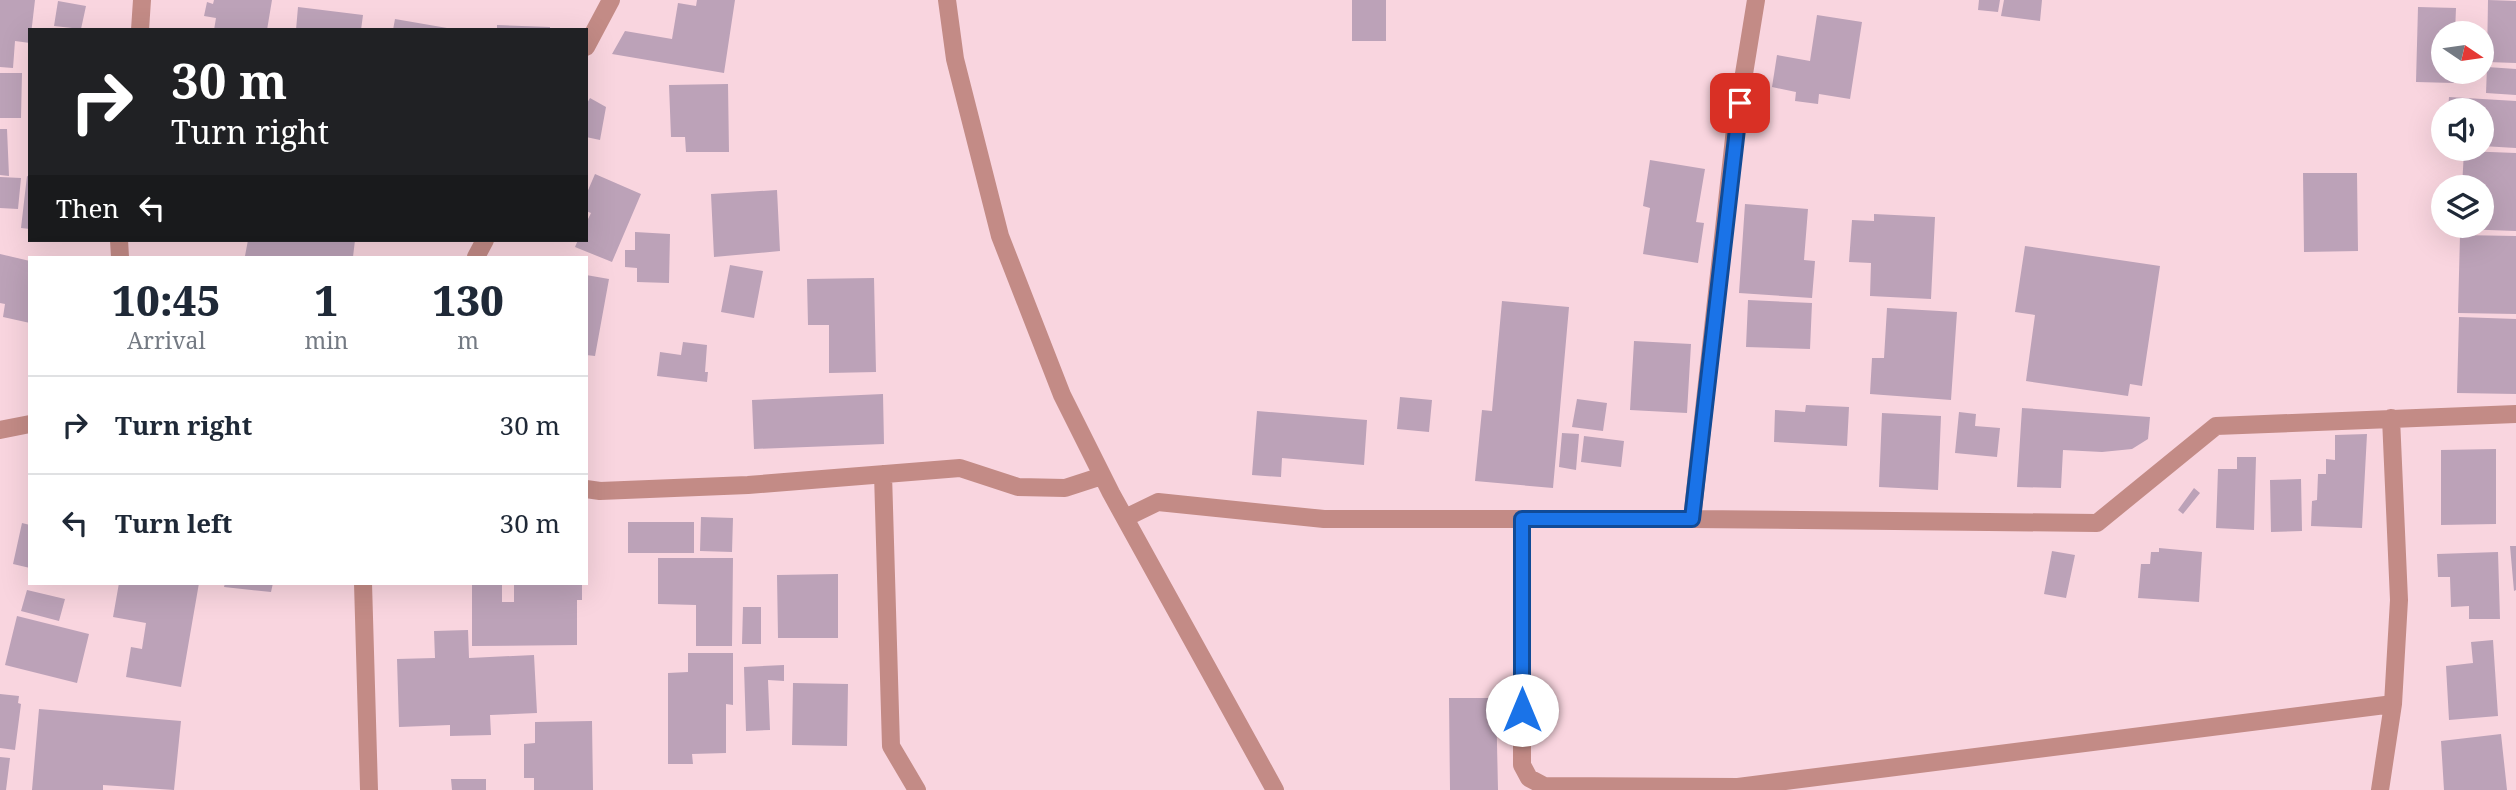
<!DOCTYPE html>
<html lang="en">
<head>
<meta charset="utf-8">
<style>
  :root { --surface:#fff; --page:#f6f6f7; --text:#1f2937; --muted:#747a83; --line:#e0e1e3 }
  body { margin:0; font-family:"Noto Serif",serif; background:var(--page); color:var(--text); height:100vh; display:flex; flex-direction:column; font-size:26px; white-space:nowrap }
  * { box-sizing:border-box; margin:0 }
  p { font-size:23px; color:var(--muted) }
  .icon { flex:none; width:38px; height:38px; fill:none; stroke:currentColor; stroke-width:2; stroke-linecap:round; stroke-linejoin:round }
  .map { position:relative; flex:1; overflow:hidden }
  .sheet { position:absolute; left:28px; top:256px; width:560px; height:329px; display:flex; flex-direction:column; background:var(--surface); border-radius:0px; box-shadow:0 7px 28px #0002 }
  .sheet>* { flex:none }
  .guide { position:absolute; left:28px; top:28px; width:560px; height:214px; border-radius:0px; box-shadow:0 7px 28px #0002; background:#202124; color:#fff; overflow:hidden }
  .needle { width:46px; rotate:103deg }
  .tools { position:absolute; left:2431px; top:21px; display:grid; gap:14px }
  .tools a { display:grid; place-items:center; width:63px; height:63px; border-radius:50%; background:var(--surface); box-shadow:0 7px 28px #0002; font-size:35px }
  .pin { position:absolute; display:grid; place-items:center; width:60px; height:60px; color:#fff; margin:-30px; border-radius:14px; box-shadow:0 4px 10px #0006 }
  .me { position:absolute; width:77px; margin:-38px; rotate:0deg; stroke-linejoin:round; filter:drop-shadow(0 0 5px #0008) }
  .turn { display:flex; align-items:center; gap:24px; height:147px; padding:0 28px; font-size:32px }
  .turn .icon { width:91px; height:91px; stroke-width:2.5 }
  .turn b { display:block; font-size:49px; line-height:60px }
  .then { display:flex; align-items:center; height:66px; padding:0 28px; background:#0003; gap:14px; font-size:26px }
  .eta { display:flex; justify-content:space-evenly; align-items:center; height:119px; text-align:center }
  .eta b { font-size:42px; font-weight:800; line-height:49px }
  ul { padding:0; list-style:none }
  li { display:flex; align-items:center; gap:21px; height:98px; padding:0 28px; border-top:2px solid var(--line) }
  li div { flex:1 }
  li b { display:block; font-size:26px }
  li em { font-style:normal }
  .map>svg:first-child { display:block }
  .building { fill:#bca2b8 }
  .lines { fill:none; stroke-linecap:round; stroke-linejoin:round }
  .minor { stroke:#c38b86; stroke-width:18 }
  .route-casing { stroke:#114b97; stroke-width:18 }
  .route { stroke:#1a73e8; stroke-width:12 }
</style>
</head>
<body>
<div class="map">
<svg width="2516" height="790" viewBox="0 0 2516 790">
  <rect width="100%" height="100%" fill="#f9d5df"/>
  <!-- building -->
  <path class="building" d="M0 0H35L30 43 15 41 13 68 0 67Z
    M214 0H272L267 30H214L216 18 204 16 207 2 213 4Z
    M697 0H735L724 73 612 54 625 31 672 39 678 3 696 6Z
    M1352 0H1386V41H1352Z
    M1979 0H2000L1998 12 1978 10Z
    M2004 0H2042L2040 21 2001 16Z
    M2488 0 2516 1V63L2487 62Z
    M58 1 86 6 81 29 54 26Z
    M298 7 363 15 361 30H296Z
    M2418 7 2456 8 2455 33H2443V72H2454V83L2416 82Z
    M1817 15 1862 22 1850 99 1819 94 1818 104 1795 101 1796 92 1772 87 1777 55 1810 61Z
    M395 19 447 28V30H393Z
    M497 25 550 27V30H497Z
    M2487 67 2516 69V95L2486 93Z
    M0 73H22L21 118H0Z
    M728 84 729 152H686L685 137H671L669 85Z
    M2449 97 2516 101V148L2482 146V110H2448Z
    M590 98 606 107 600 140 586 137V105Z
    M0 129H7L9 176 0 175Z
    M2464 151 2516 153V231L2461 229V226H2482V187H2462Z
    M1650 160 1705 169 1696 222 1704 223 1698 263 1643 254 1650 208 1643 206Z
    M2303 173H2357L2358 251 2304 252Z
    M595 174 641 194 612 262 575 247 578 240H586V223L591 213 586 211V195Z
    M27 176 30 177V229L21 228Z
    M0 177 21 178 18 209 0 208Z
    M777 190 780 251 714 257 711 194Z
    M1745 204 1808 209 1804 260 1815 261 1812 298 1739 293Z
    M1874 214 1935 217 1931 299 1870 296 1871 263 1849 262 1852 220 1874 221Z
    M635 232 670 234 669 283 637 282V268L625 267V250H635Z
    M2460 235 2516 236V314L2458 313Z
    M248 240H355L353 257 245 256Z
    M2025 246 2160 266 2142 386 2130 384 2128 396 2026 381 2035 315 2015 312Z
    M0 254 30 261V323L3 317 5 304 0 303Z
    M730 265 763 271 754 318 721 312Z
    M586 275 609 279 595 356 586 355Z
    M874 278 876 372 829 373V325H808L807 279Z
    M1748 300 1812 303 1810 349 1746 347Z
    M1502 301 1569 307 1553 488 1475 481 1482 410 1492 411Z
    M1887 308 1957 312 1951 400 1870 394 1872 358H1884Z
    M2459 317 2516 319V394L2457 393Z
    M1634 341 1691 344 1687 413 1630 410Z
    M683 342 707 345 705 372H708L707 382 657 376 660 352 681 355Z
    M883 394 884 444 754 449 752 400Z
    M1400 397 1432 400 1429 432 1397 429Z
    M1577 399 1607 403 1603 431 1572 427Z
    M1806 405 1849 407 1847 446 1774 442 1775 410 1805 412Z
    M2022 408 2150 417 2148 439 2132 449 2102 452 2063 450 2061 488 2017 487Z
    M1257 411 1367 420 1364 465 1282 458 1281 477 1252 475Z
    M1959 412 1976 414 1975 426 2000 428 1997 457 1955 453Z
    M1882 413 1941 416 1938 490 1879 487Z
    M1562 433 1579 434 1576 470 1559 467Z
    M2367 434 2362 528 2311 526 2312 501 2317 500 2318 474H2326V459L2335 460V435Z
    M1584 436 1624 441 1621 467 1581 462Z
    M2496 449V524L2441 525V450Z
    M2237 457H2256L2254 530 2216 528 2218 469H2237Z
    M2301 479 2302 531 2271 532 2270 480Z
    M2194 488 2200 493 2183 514 2178 510Z
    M701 517 733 518 732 552 700 551Z
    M628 522H694V553H628Z
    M22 523 30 525V568L13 564Z
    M2510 546H2516V590L2514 591Z
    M2159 548 2202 552 2199 602 2138 598 2141 564H2150L2151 552H2159Z
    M2052 551 2075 555 2066 598 2044 594Z
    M2498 552 2500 619H2469V606L2451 607 2450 577H2438L2437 554Z
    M658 558H733L732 646H696V605L658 604Z
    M838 574V638H778L777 575Z
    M119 583H199L181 687 126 677 131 647 142 649 146 623 113 617Z
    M225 583H273L271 592 224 587Z
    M472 583H502V602H514V583H582V600H577V645L472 646Z
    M27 590 65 599 59 621 21 611Z
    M743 607H761V644H742Z
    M17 616 89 634 77 683 5 665Z
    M468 630 469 658 534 655 537 713 490 715 491 735 450 736V725L399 727 397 659 435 658 434 631Z
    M2493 640 2498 716 2449 720 2446 666 2473 663 2471 642Z
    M688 653H733V705L726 704V753L692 754 693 764H668V673L688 672Z
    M784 665V681L768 680 770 730 746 731 744 667Z
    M793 683 848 684 847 746 792 745Z
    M0 694 19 696 18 703 21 704 15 750 0 748Z
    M1449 698H1496L1498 790H1450Z
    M39 709 181 721 174 790 103 785V790H32Z
    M592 721 593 790H534V778H524V744L535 743V722Z
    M2501 734 2507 790H2444L2441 741Z
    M0 757 10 758 6 790H0Z
    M451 779H486V790H452Z"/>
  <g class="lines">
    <!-- minor -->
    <path class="minor" d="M947 0 955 59 1000 236 1062 395 1111 493 1275 790
      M140 30 142 0
      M586 47 611 0
      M119 240 120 257
      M476 257 485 240
      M0 430 30 424
      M883 474 891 746 917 790
      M586 489 600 491 748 485 960 468 1018 487 1065 488 1102 476
      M1125 518 1158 502 1324 519H1692L2097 523 2216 426 2516 414
      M1522 519V765L1529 778 1544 786 1738 787 2393 704
      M1692 519 1735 129 1756 0
      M363 583 369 790
      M2380 790 2393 704 2399 600 2391 418"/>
  </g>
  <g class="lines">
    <!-- route casing -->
    <g class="route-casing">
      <path id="route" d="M1522 710V519H1692L1740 103"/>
    </g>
    <!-- route -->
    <use href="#route" class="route"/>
  </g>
</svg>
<div class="tools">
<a><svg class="needle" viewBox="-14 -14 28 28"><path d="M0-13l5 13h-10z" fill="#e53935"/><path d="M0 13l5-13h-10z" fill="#747a83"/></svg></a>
<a><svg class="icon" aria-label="sound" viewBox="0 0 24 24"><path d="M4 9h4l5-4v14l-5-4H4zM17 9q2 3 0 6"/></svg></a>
<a><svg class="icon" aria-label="layers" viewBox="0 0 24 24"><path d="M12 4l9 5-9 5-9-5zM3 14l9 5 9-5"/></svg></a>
</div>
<div class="pin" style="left:1740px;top:103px;background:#d93025"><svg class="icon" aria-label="arrive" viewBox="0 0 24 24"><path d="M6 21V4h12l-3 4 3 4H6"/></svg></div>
<svg class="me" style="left:1522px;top:710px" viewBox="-20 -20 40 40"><circle r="19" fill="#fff"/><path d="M0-13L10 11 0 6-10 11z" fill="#1a73e8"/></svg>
<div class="guide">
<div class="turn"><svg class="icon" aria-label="right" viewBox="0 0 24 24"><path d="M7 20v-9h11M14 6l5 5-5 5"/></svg><div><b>30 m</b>Turn right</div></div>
<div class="then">Then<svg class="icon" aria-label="left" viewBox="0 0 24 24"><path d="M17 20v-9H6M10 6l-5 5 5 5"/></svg></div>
</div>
<section class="sheet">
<div class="eta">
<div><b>10:45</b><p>Arrival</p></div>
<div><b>1</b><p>min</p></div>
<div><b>130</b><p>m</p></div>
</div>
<ul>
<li><svg class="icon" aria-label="right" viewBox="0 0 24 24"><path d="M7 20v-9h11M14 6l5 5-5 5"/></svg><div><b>Turn right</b></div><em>30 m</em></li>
<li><svg class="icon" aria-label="left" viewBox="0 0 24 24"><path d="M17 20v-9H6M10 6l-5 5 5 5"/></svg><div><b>Turn left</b></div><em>30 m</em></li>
</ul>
</section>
</div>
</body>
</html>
